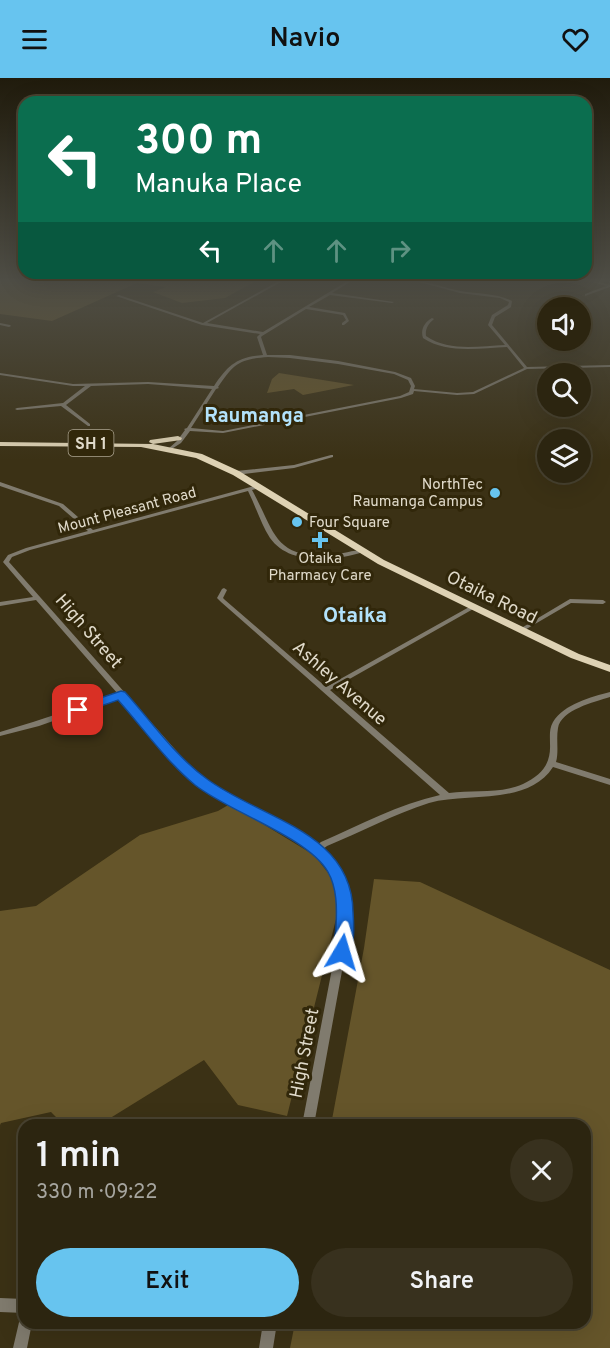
<!DOCTYPE html>
<html lang="en">
<head>
<meta charset="utf-8">
<style>
  :root { --surface:#2c2510; --page:#38311e; --text:#f1f3f6; --muted:#a6a59f; --line:#484230; --accent:#67c4ef }
  body { margin:0; font-family:Overpass,sans-serif; background:var(--page); color:var(--text); height:100vh; display:flex; flex-direction:column; font-size:22px; white-space:nowrap }
  * { box-sizing:border-box; margin:0 }
  p { font-size:20px; color:var(--muted) }
  .icon { flex:none; width:33px; height:33px; fill:none; stroke:currentColor; stroke-width:2; stroke-linecap:round; stroke-linejoin:round }
  .map { position:relative; flex:1; overflow:hidden }
  .sheet { position:absolute; left:18px; top:1041px; width:573px; height:210px; display:flex; flex-direction:column; background:var(--surface); border-radius:18px; box-shadow:0 6px 24px #0002,0 0 0 2px var(--line) }
  .sheet>* { flex:none }
  .hud { position:absolute; left:18px; top:18px; width:574px; height:183px; border-radius:18px; box-shadow:0 6px 24px #0002,0 0 0 2px var(--line); background:#0b6e4f; color:#fff; overflow:hidden }
  .fabs { position:absolute; left:537px; top:219px; display:grid; gap:12px }
  .fabs a { display:grid; place-items:center; width:54px; height:54px; border-radius:50%; background:var(--surface); box-shadow:0 6px 24px #0002,0 0 0 2px var(--line); font-size:30px }
  .pin { position:absolute; display:grid; place-items:center; width:51px; height:51px; color:#fff; margin:-26px; border-radius:12px; box-shadow:0 3px 9px #0006 }
  .me { position:absolute; width:66px; margin:-33px; rotate:7deg; stroke-linejoin:round; filter:drop-shadow(0 0 4px #0008) }
  .turn { display:flex; align-items:center; gap:21px; height:126px; padding:0 18px; font-size:27px }
  .turn .icon { width:78px; height:78px; stroke-width:2.5 }
  .turn b { display:block; font-size:42px; line-height:51px }
  .lanes { display:flex; align-items:center; height:57px; padding:0 18px; background:#0003; justify-content:center; gap:30px; direction:ltr }
  .lanes .off { opacity:.35 }
  .round { display:grid; place-items:center; flex:none; width:63px; height:63px; border-radius:32px; background:var(--page) }
  .headline { display:flex; align-items:center; justify-content:space-between; height:102px; padding:0 18px }
  h1 { font-size:36px; font-weight:600; line-height:45px }
  .action { display:flex; gap:12px; margin-top:auto; padding:12px 18px }
  .action a { flex:1; height:69px; border-radius:36px; background:var(--accent); color:#111; font-size:24px; font-weight:600; line-height:69px; text-align:center }
  .action a+a { background:var(--page); color:var(--text) }
  header { display:flex; justify-content:space-between; align-items:center; height:78px; padding:0 18px; background:var(--accent); color:#111; font-size:27px; font-weight:600 }
  .map>svg:first-child { display:block }
  .green { fill:#65552a }
  .lines { fill:none; stroke-linecap:round; stroke-linejoin:round }
  .minor { fill:#807b6e; fill-rule:evenodd }
  .trunk { fill:#ded2b4; fill-rule:evenodd }
  .route { fill:#1a73e8; stroke:#114b97; stroke-width:1.5 }
  .poi-dot { fill:#67c4ef; stroke:#31270a; stroke-width:2 }
  .labels { text-anchor:middle; stroke-width:6; stroke-linejoin:round; paint-order:stroke }
  .far-poi-label { font-size:15px; fill:#e0daca; stroke:#31270a; text-anchor:end }
  .far-street-label { font-size:15px; fill:#e0daca; stroke:#31270a }
  .shield { fill:#31270a; stroke:#aca490; stroke-width:1.5 }
  .shield-label { font-size:16px; font-weight:bold; fill:#e0daca }
  .street-label { font-size:18px; fill:#e0daca; stroke:#31270a }
  .far-district-label { font-size:20px; font-weight:bold; fill:#b2e2fb; stroke:#31270a }
  .quarter-label { font-size:21px; font-weight:bold; fill:#b2e2fb; stroke:#31270a }
</style>
</head>
<body>
<header><svg class="icon" aria-label="menu" viewBox="0 0 24 24"><path d="M4 6h16M4 12h16M4 18h16"/></svg>Navio<svg class="icon" aria-label="heart" viewBox="0 0 24 24"><path d="M12 20l-8-8c-3-5 5-10 8-4 3-6 11-1 8 4z"/></svg></header>
<div class="map">
<svg width="610" height="1270" viewBox="0 0 610 1270">
  <rect width="100%" height="100%" fill="#3b3115"/>
  <!-- green -->
  <path class="green" d="M0 204H254L225 220 182 225 153 214 166 209 137 205 52 243 0 236Z
    M279 295 354 307 303 317 294 311 267 315 272 301Z
    M230 726 314 777 337 806 338 833 287 1038 238 1027 204 982 99 1047 62 1045 51 1034 1 1045 0 1047V833L36 828 140 757 218 733Z
    M374 801 420 804 610 892V1270H290L295 1245H585V1047H331L364 870Z"/>
  <g class="lines">
    <!-- minor -->
    <path class="minor" d="M277 204H281L207 245 263 254 346 204H350L332 215 394 224 392 225 330 217 309 229 345 235 349 243 344 247H342V245L346 242 343 237 306 231 262 258 261 259 267 277H290L338 283 395 294 411 300 415 308 414 311 457 315 473 314 524 290 507 269C479 270 447 276 423 260 420 251 425 244 432 240L434 241C428 246 425 251 426 258 449 274 479 268 505 267L488 247 492 237 508 227 509 224 500 220 460 215 419 204C433 204 447 211 461 213 478 216 496 215 512 223L511 229 495 239 492 247 527 289 610 287V289L527 291 474 316 457 317 414 313 413 316 401 320 223 355 190 353 181 365 170 372 168 371 177 363 185 352 184 351 187 350 212 311 148 306 91 308 66 327 90 346V348H88L61 328 17 332 15 331 17 330 63 325 85 308H73L0 297V295L73 306 148 304 214 308C228 287 237 279 263 277L257 259 260 256 202 247 116 218 119 217 203 245ZM268 279 290 280 338 286 394 296 408 302 411 308 409 314 400 318 223 353 191 350 216 311 219 310 218 309C234 285 240 281 268 279Z
      M593 204H600L610 207V209L585 218V216L606 208Z
      M0 245 10 247 11 248 9 249 0 247Z
      M331 377H333V379L294 390 236 397 233 395 236 393 294 387Z
      M0 404 63 426 93 452 258 407 260 408V410L252 412C275 453 273 481 331 477 342 476 353 472 363 472V474C335 483 290 488 270 460 261 446 256 429 248 413L30 472 12 479 9 484 196 695 226 716 317 767 321 764C360 747 399 726 440 717L221 524 217 520 222 511 224 510 227 512 223 520 225 522 326 609 471 528H475L476 529 475 530 330 612 449 715C473 712 501 716 523 706 541 697 551 687 550 666 550 658 549 651 553 644 564 626 591 619 610 614V619C594 624 561 632 558 650 556 662 559 673 556 684L610 701V707L553 689C528 728 468 714 429 725 394 736 361 754 327 768L323 771C345 792 350 819 350 849L314 1047H302L340 849C341 818 338 796 314 773L220 720 190 699 121 619 39 648 0 658V654L33 644 118 616 36 522 0 528V524L33 519 3 484 8 477 26 470 88 453 59 428 0 408Z
      M570 521 603 522 606 524 603 526 571 525 523 553 521 554 518 552Z
      M0 1220 24 1221V1235L0 1234Z
      M24 1239V1245H32L27 1270H13L20 1240Z
      M263 1245H277L273 1270H259Z"/>
    <!-- trunk -->
    <path class="trunk" d="M178 358 182 360 181 362 153 366 202 376 239 393 384 482 579 576 610 587V594L571 580 378 486 233 397 196 380 141 369 0 368V364L153 366 149 364 150 362Z"/>
  </g>
  <!-- sky -->
  <linearGradient id="sky" x2="0" y2="1"><stop stop-color="#201b0c"/><stop offset="0.53" stop-color="#4f4e46"/><stop offset="1" stop-color="#4f4e46" stop-opacity="0"/></linearGradient>
  <rect width="610" height="382" fill="url(#sky)"/>
  <!-- route -->
  <path class="route" d="M121 613 125 614C151 643 175 678 207 701 261 741 352 753 353 834 354 848 355 867 348 879L342 881 335 879C330 870 336 858 336 848 337 830 337 810 328 794 308 759 229 734 195 707 166 683 143 650 118 622L78 636 72 632 73 629Z"/>
  <!-- markers -->
  <g class="poi-dot">
    <circle cx="495" cy="415" r="6"/>
    <circle cx="297" cy="444" r="6"/>
    <path d="M317 453h6v6h6v6h-6v6h-6v-6h-6v-6h6z"/>
  </g>
  <g class="labels">
    <!-- far-poi labels -->
    <g class="far-poi-label">
      <text x="483" y="411">NorthTec<tspan x="483" dy="17">Raumanga Campus</tspan></text>
      <text x="309" y="449" text-anchor="start">Four Square</text>
      <text x="320" y="485" text-anchor="middle">Otaika<tspan x="320" dy="17">Pharmacy Care</tspan></text>
    </g>
    <!-- far-street labels -->
    <g class="far-street-label">
      <text transform="translate(127 432) rotate(-15)" y="5">Mount Pleasant Road</text>
    </g>
    <!-- shield labels -->
    <rect class="shield" x="68.5" y="352" width="45" height="26" rx="4.5"/>
    <g class="shield-label">
      <text x="91" y="371">SH 1</text>
    </g>
    <!-- street labels -->
    <g class="street-label">
      <text transform="translate(492 519) rotate(26)" y="6">Otaika Road</text>
      <text transform="translate(89 553) rotate(49)" y="6">High Street</text>
      <text transform="translate(340 605) rotate(41)" y="6">Ashley Avenue</text>
      <text transform="translate(304 975) rotate(-79)" y="6">High Street</text>
    </g>
    <!-- far-district labels -->
    <g class="far-district-label">
      <text x="254" y="344">Raumanga</text>
    </g>
    <!-- quarter labels -->
    <g class="quarter-label">
      <text x="355" y="544">Otaika</text>
    </g>
  </g>
</svg>
<div class="fabs">
<a><svg class="icon" aria-label="sound" viewBox="0 0 24 24"><path d="M4 9h4l5-4v14l-5-4H4zM17 9q2 3 0 6"/></svg></a>
<a><svg class="icon" aria-label="search" viewBox="0 0 24 24"><circle cx="10" cy="10" r="6"/><path d="M15 15l6 6"/></svg></a>
<a><svg class="icon" aria-label="layers" viewBox="0 0 24 24"><path d="M12 4l9 5-9 5-9-5zM3 14l9 5 9-5"/></svg></a>
</div>
<div class="pin" style="left:78px;top:632px;background:#d93025"><svg class="icon" aria-label="arrive" viewBox="0 0 24 24"><path d="M6 21V4h12l-3 4 3 4H6"/></svg></div>
<svg class="me" style="left:342px;top:874px" viewBox="-20 -20 40 40"><path d="M0-17L14 15 0 8-14 15z" fill="#1a73e8" stroke="#fff" stroke-width="4"/></svg>
<div class="hud">
<div class="turn"><svg class="icon" aria-label="left" viewBox="0 0 24 24"><path d="M17 20v-9H6M10 6l-5 5 5 5"/></svg><div><b>300 m</b>Manuka Place</div></div>
<div class="lanes"><svg class="icon" aria-label="left" viewBox="0 0 24 24"><path d="M17 20v-9H6M10 6l-5 5 5 5"/></svg><svg class="icon off" aria-label="ahead" viewBox="0 0 24 24"><path d="M12 20V5M6 11l6-6 6 6"/></svg><svg class="icon off" aria-label="ahead" viewBox="0 0 24 24"><path d="M12 20V5M6 11l6-6 6 6"/></svg><svg class="icon off" aria-label="right" viewBox="0 0 24 24"><path d="M7 20v-9h11M14 6l5 5-5 5"/></svg></div>
</div>
<section class="sheet">
<div class="headline"><div><h1>1 min</h1><p>330 m · 09:22</p></div><a class="round"><svg class="icon" aria-label="close" viewBox="0 0 24 24"><path d="M6 6l12 12M18 6L6 18"/></svg></a></div>
<div class="action"><a>Exit</a><a>Share</a></div>
</section>
</div>
</body>
</html>
